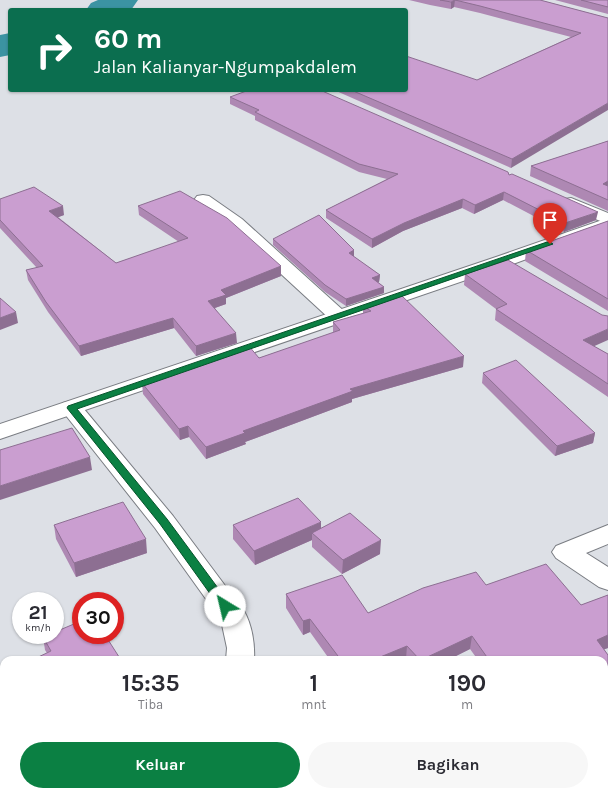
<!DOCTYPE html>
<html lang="id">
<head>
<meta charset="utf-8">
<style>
  :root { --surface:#fff; --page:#f7f7f7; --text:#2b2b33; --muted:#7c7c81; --accent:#0b8043 }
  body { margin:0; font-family:Karla,sans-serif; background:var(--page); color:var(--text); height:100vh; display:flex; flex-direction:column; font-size:15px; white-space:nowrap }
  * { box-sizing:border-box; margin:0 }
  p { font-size:13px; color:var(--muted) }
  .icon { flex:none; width:22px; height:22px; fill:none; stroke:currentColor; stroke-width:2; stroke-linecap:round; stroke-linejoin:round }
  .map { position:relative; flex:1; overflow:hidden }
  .sheet { position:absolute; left:0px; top:656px; width:608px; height:140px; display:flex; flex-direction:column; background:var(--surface); border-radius:12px 12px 0 0; box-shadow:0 1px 3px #0004 }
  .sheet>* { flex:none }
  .top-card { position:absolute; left:8px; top:8px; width:400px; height:84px; border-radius:4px; box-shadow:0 1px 3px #0004; background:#0b6e4f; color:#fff; overflow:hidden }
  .speed { position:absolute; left:12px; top:592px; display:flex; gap:8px; font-size:20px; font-weight:700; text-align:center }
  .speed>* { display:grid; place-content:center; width:52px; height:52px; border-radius:50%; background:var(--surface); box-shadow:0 1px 3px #0004; line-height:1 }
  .speed small { font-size:10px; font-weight:400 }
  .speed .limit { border:6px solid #d22; background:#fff; color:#111 }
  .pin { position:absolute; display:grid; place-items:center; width:34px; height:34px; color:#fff; margin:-41px -17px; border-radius:50% 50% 50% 0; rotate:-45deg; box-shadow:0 0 4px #0007 }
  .pin .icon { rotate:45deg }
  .me { position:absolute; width:44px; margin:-22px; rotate:324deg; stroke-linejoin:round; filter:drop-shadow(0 0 3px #0008) }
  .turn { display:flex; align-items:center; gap:14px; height:84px; padding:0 20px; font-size:18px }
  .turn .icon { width:52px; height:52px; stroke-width:2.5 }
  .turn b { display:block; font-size:28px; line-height:34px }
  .eta { display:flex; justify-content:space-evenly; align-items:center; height:68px; text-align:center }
  .eta b { font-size:24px; font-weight:700; line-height:28px }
  .button { display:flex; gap:8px; margin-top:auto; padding:8px 20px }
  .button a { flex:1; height:46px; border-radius:24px; background:var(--accent); color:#fff; font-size:16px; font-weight:700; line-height:46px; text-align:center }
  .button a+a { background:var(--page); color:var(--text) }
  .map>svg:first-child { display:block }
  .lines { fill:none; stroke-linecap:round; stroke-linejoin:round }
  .river { fill:#3b93a2; fill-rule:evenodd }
  .minor-casing { stroke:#7a7d83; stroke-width:2 }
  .tertiary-casing { stroke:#7a7d83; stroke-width:2 }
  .minor { fill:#fff; fill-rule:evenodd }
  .tertiary { fill:#fff; fill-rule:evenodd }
  .wall { fill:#ae88b3 }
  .shaded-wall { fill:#8d6f92 }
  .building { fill:#ca9ed0; stroke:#8d6f92 }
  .route { fill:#0b8043; stroke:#07532c }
</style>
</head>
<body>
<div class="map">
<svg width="608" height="796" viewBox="0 0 608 796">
  <rect width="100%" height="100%" fill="#dde0e6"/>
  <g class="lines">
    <!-- river -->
    <path class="river" d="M98 0H138L131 10H86L91 3Z
      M10 33V55L0 57V35Z"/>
    <!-- minor casing -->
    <g class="minor-casing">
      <path id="minor" d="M203 195 209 196 242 219 345 312 348 316 345 320 338 322 331 320 230 227 197 204 194 200 197 196Z
        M571 198 608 213V224L565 207 562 203 565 199Z
        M71 401 79 403 173 516 244 611C252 625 255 644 254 660H226L227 648 221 620 155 528 60 408 63 403Z
        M608 525V544L586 553 608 567V590L599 587 556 558 552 552 556 546Z
        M43 792H81L79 796H41Z
        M277 792H310L312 796H279Z"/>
    </g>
    <!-- tertiary casing -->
    <g class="tertiary-casing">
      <path id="tertiary" d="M608 218V229L513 264 0 439V424L499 256Z"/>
    </g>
    <!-- minor -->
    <use href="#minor" class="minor"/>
    <!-- tertiary -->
    <use href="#tertiary" class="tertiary"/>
  </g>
  <!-- wall -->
  <path class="wall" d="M409 0H540L608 18 511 168 334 90H406L477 80 571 37 480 13 454 7 451 9 430 5Z
    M555 0H608V14Z
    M230 97 509 175 596 220 564 232 503 200 474 214 462 208 403 231 372 248 326 218V210L387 179 359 172 255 120V116L230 104Z
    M608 141V211L530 176 531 166Z
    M0 199 64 215 58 217 116 263 179 242 139 215 138 206 281 266V276L226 298V304L215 308 237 343 196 356 174 328 81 356 48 312 28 280 26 270 37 268 0 228Z
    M608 221V311L525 261 526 250Z
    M273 239 354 250V257L380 275 379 282H378L384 287V293L346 306 325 292 273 245Z
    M465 274 608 354V397L495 320 496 309 464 285Z
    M363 306 463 367 352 399V402L245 442 246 444 206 459 189 437 180 440 143 394 142 383 207 363V359L259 358 333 333V322L363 314Z
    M483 373 595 433 593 443 555 456 482 383Z
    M54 525 147 553 76 577 56 539Z
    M233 525 321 528 380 554 342 574 312 547V540L255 565 233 539Z
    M486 585 581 605 608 595V648L604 649 608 655V751L604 747V660H478L470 649 448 660H406V659L405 660H330L310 632 303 635 286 608V594L368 613Z
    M81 635 47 653 45 650 43 637Z
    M4 673V753L0 746V675Z
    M128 792H261V793L253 796H129Z
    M362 792H583L582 796H362Z"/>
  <!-- shaded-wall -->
  <path class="shaded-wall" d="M455 0 454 7 451 9V2Z
    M608 103V110L511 168 512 159Z
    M608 181V191L603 184Z
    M504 192 503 200 474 214 475 205Z
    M463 199 462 208 403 231 372 248V239L404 223Z
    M63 206 64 215 51 220 49 211Z
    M598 212 596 220 564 232 565 223Z
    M354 250V257L349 253Z
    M281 266V276L226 298V304L209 310 208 301 221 290Z
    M380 275 379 282 372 285V278Z
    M384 287V293L346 306V299Z
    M16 312 18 323 0 330V318Z
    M173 318 174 328 81 356 79 346Z
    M608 329V340L581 352 583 340Z
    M236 333 237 343 196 356V346Z
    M464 356 463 367 352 399V402L245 442 246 444 206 459V447L243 431 350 389Z
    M188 426 189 437 180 440 179 429Z
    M595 433 593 443 555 456 557 446Z
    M90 457 92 470 0 500V486Z
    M321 522V536L312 533V540L255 565 254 551Z
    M146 539 147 553 76 577 74 563Z
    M381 540 380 554 342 574 343 560Z
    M310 619V632L303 635V621Z
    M608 635V648L594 653 597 640Z
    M472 636 470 649 448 660H421Z
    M407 646 406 659 405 660H373Z
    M230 792H261V793L253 796H220Z
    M570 792H583L582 796H563Z"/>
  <!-- building -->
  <path class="building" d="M440 0H540L608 18V103L512 159 351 90H406V56L477 80 581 33 480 6 455 0 451 2Z
    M581 0H608V7Z
    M249 90H320L508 172 509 175 512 174 598 212 565 223 504 192 475 205 463 199 404 223 372 239 326 210 398 174 359 164 255 112 259 110 230 97Z
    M608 141V181L603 184 608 186V200L531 166Z
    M34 187 63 206 49 211 116 263 188 238 138 206 180 191 227 218 281 266 221 290 226 295 208 301 236 333 196 346 173 318 79 346 46 302 26 270 43 266 0 220V199Z
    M319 215 354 250 349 253 380 275 372 278 384 287 346 299 325 285 273 239Z
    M608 221V299L526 250Z
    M508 260 602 315 608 316V329L583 340 608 354V384L496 309 507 304 465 274Z
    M400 294 464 356 350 389 353 391 243 431 245 433 206 447 188 426 179 429 142 383 209 362 207 359 248 345 259 358 340 330 333 322 371 311 363 306Z
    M0 298 16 312 0 318Z
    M516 360 595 433 557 446 483 373Z
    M72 428 90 457 0 486V450Z
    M298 498 321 522 254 551 233 525Z
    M123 502 146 539 74 563 54 525Z
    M350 513 381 540 343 560 312 533Z
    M546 564 581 605 608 595V635L597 640 608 655V734L604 730V660H489L472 636 421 660H420L407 646 373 660H341L310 619 303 621 286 594 342 575 368 613 423 588 476 572 486 585Z
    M81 621V635H105L121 660H32L51 651 43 637 48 635H55V632Z
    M4 673V745L0 738V675Z
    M131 792H230L220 796H133Z
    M367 792H570L563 796H369Z"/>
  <!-- route -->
  <path class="route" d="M547 242H550L553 244 77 409 167 519 229 603 231 606 229 609 225 610 221 609 160 524 67 408 68 406Z"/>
</svg>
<div class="speed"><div>21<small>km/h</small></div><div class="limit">30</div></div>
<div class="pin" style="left:550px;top:244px;background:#d93025"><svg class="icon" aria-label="arrive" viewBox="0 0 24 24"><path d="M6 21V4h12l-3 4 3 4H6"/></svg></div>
<svg class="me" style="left:225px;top:606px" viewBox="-20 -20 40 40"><circle r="19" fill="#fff"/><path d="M0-13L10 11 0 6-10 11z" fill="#0b8043"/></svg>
<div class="top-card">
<div class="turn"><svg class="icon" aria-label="right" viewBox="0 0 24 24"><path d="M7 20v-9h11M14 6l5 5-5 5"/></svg><div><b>60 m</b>Jalan Kalianyar-Ngumpakdalem</div></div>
</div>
<section class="sheet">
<div class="eta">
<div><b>15:35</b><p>Tiba</p></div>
<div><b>1</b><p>mnt</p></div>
<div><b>190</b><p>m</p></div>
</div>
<div class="button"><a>Keluar</a><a>Bagikan</a></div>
</section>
</div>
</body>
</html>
